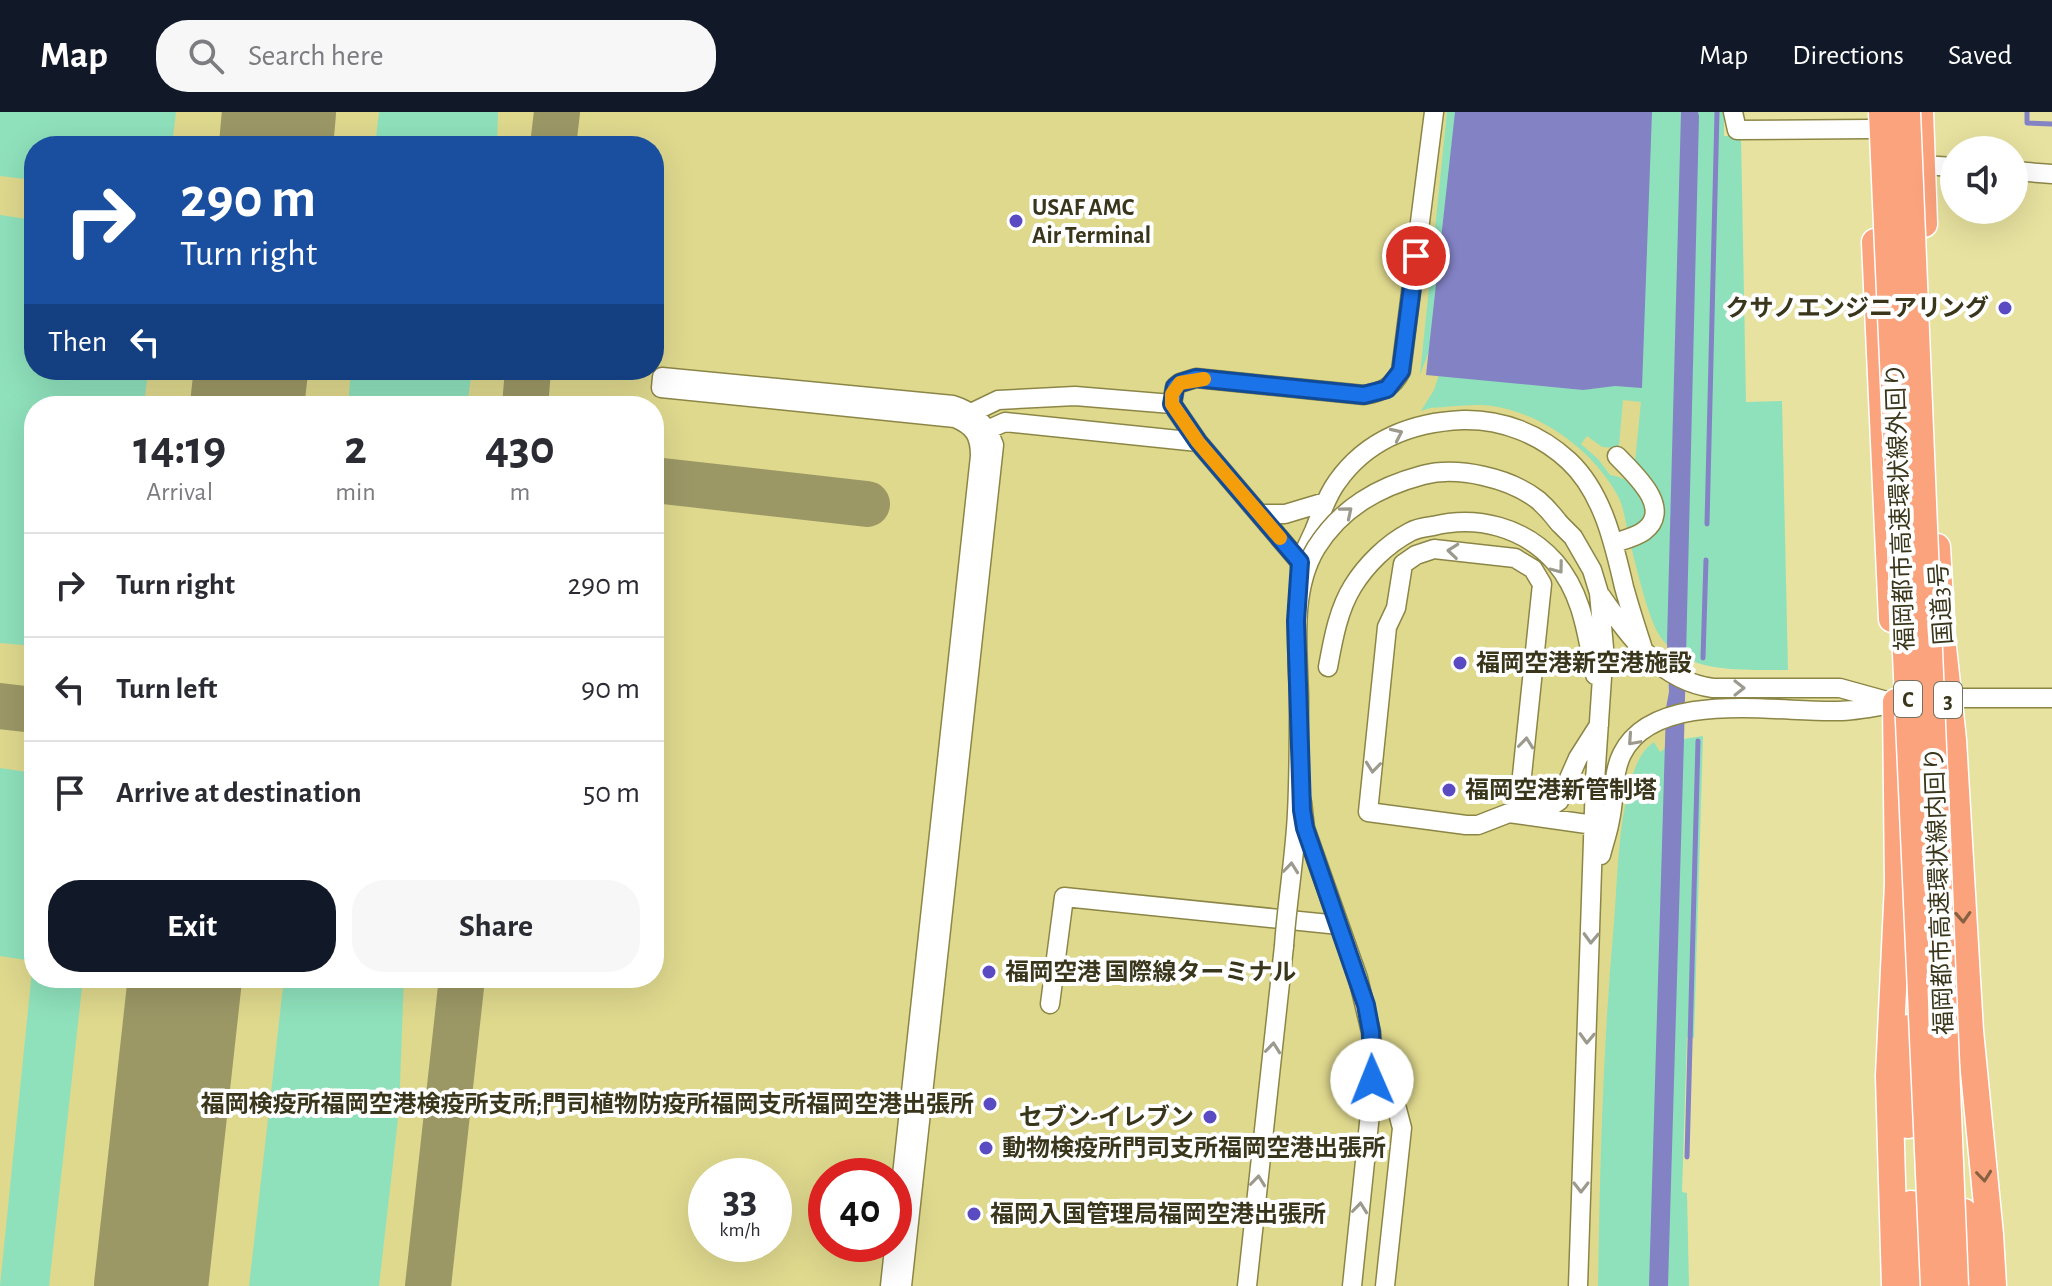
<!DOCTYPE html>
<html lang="en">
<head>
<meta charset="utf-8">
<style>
  :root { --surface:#fff; --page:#f7f7f7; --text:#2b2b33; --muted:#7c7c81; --line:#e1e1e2; --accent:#111827 }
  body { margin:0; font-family:"Alegreya Sans","Noto Sans JP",sans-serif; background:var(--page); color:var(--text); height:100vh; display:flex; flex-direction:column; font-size:30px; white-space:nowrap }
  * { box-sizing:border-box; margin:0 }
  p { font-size:26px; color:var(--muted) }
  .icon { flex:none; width:44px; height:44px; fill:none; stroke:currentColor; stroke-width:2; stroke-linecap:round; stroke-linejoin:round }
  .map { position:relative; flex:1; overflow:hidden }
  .details { position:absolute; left:24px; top:284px; width:640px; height:592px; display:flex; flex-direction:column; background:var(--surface); border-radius:32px; box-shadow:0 8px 32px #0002 }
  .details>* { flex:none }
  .banner { position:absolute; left:24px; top:24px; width:640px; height:244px; border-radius:32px; box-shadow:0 8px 32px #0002; background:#1a4fa0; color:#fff; overflow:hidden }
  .tools { position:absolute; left:1940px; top:24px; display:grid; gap:16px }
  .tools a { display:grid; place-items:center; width:88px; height:88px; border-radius:50%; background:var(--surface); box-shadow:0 8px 32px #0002; font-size:40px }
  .speed { position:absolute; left:688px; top:1046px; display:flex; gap:16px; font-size:40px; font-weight:700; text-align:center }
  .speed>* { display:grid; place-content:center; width:104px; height:104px; border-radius:50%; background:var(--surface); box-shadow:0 8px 32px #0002; line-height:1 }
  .speed small { font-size:20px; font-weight:400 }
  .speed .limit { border:12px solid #d22; background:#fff; color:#111 }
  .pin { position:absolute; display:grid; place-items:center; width:68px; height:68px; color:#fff; margin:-34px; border:4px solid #fff; border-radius:50%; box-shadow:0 2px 8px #0007 }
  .me { position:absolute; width:88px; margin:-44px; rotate:359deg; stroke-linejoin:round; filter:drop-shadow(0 0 6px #0008) }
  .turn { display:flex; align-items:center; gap:28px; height:168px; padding:0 24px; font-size:36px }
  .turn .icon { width:104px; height:104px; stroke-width:2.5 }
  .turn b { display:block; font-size:56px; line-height:68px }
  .then { display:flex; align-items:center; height:76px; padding:0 24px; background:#0003; gap:16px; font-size:30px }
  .eta { display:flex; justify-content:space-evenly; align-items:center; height:136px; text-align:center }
  .eta b { font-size:48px; font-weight:700; line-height:56px }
  .cta { display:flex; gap:16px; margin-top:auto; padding:16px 24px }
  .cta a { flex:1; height:92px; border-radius:32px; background:var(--accent); color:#fff; font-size:32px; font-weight:700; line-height:92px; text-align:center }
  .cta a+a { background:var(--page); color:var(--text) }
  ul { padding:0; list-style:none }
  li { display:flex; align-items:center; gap:24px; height:104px; padding:0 24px; border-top:2px solid var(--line) }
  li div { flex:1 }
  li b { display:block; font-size:30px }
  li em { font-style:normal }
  header { display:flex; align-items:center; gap:48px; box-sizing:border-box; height:112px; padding:0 40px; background:var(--accent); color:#fff }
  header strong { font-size:38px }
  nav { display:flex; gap:44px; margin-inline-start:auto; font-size:28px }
  .search { width:560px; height:72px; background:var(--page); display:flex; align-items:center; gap:20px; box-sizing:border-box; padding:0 28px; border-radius:32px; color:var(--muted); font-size:30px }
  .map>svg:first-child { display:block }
  .built { fill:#dfd98e; fill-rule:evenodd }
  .green { fill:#8fe1bc }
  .water { fill:#8382c5 }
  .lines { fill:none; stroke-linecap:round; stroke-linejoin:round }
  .stream { stroke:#8382c5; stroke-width:5 }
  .taxiway { stroke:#9c9866; stroke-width:46 }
  .runway { stroke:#9c9866; stroke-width:114 }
  .minor-casing { stroke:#8c8646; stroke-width:21 }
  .highway-casing { stroke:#fff; stroke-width:29 }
  .minor { stroke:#fff; stroke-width:18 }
  .highway { stroke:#fba37d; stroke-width:26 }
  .minor-bridge-casing { stroke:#8c8646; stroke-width:21; stroke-linecap:butt }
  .highway-bridge-casing { stroke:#fff; stroke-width:29; stroke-linecap:butt }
  .minor-bridge { stroke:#fff; stroke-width:18 }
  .highway-bridge { stroke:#fba37d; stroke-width:26 }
  .oneway { stroke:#9c9a8d }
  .oneway2 { stroke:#876242 }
  .route-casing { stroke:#114b97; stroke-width:20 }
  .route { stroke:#1a73e8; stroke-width:14 }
  .slow { stroke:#f59e0b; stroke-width:14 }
  .poi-dot { fill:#5b4bc3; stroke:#fff; stroke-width:3 }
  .labels { text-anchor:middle; stroke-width:8; stroke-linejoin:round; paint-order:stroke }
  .shield { fill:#fff; stroke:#74725f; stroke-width:2 }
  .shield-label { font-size:22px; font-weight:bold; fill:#39361b }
  .poi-label { font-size:24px; font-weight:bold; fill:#39361b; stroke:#fff; text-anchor:start }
  .street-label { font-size:24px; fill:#39361b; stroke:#fff }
</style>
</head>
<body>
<header>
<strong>Map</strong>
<div class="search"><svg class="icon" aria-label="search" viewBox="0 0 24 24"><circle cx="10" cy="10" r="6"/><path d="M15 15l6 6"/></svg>Search here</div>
<nav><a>Map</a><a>Directions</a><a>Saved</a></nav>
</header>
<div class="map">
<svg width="2052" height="1174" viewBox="0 0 2052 1174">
  <rect width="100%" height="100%" fill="#e7e29f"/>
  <!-- built -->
  <path class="built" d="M0 0H1688L1652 1174H0ZM34 34H654V258H34ZM34 294H654V866H34ZM706 1064H774V1132H706ZM826 1064H894V1132H826Z"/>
  <!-- green -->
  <path class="green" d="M0 0H176L172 34H34V68L0 64Z
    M379 0H498L497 34H375Z
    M1447 0H1724V24H1741L1746 290 1782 289 1788 558C1743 557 1676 565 1654 513 1644 489 1638 461 1631 435 1652 423 1670 406 1656 380 1652 371 1645 368 1644 358L1635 349 1641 290 1623 288 1619 333 1616 336 1602 335 1587 324 1581 332 1598 347 1610 363C1637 367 1658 391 1638 415L1627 416C1625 406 1623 395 1619 386 1596 341 1543 301 1492 294 1473 291 1450 295 1430 296L1421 299 1434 278 1466 178 1459 159 1420 263Z
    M0 103 34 108V258H148L144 294H34V534L0 531Z
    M351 258H472L467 294H348Z
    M1703 624 1694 926 1687 925 1682 1080 1687 1081 1689 1174H1598C1600 1052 1603 931 1614 810 1618 762 1618 711 1632 665 1636 652 1642 638 1654 630L1660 640 1677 628Z
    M0 656 34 661V866H83L49 1174H0L33 849 0 844Z
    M284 866H404L399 998 379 1174H249Z"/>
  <!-- water -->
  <path class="water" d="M1455 0H1652L1642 276 1615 274 1583 278 1426 263Z
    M1681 0H1698L1699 4 1684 628 1668 1174H1649L1666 596 1669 580 1667 530Z"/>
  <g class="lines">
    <!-- stream -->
    <path class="stream" d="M2027 0V11L2052 12
      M1707 412 1717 0
      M1703 546 1706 448
      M1687 1045 1698 629"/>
    <!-- taxiway -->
    <path class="taxiway" d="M553 34 557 0
      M525 294 528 258
      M654 368 867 392
      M0 594 34 598
      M428 1174 462 866"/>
    <!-- runway -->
    <path class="runway" d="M276 34 279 0
      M247 294 251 258
      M151 1174 185 866"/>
    <!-- minor casing -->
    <g class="minor-casing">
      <path id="minor" d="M1733 0 1737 18 1871 17
        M1922 53 1954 55
        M2014 59 2052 62
        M971 301 998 288 1075 284 1172 292
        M987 318 1005 310 1198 330
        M1261 402H1285L1325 390
        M1559 411 1573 425 1592 458 1599 481 1604 536 1595 669 1578 1174
        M1614 431C1623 428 1636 425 1644 419 1674 396 1633 361 1617 344
        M1300 450 1198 330 1172 292 1175 275 1180 271 1196 266 1364 283C1382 280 1393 275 1401 259L1434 0
        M1300 453C1303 441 1309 430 1314 419 1321 402 1326 385 1337 370 1367 327 1414 310 1463 308 1502 307 1540 322 1569 349 1603 381 1614 432 1624 475 1630 497 1637 518 1644 540
        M1601 484C1630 525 1660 569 1713 576H1840L1887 589
        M1328 555C1333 528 1338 498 1353 474 1366 453 1387 432 1410 420 1417 416 1426 415 1433 414 1477 403 1524 415 1555 450 1583 482 1587 524 1595 563
        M1938 586H2052
        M1302 690 1305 716 1358 866 1371 920 1373 944 1371 992 1352 1174
        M1594 713 1509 701 1478 713H1466L1368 700 1387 515 1396 496 1403 452 1416 443 1434 437 1515 446 1533 457 1542 472 1519 692 1549 696 1559 689 1578 646 1599 613
        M1601 743C1604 731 1608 720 1610 708 1615 687 1612 662 1622 642 1655 576 1778 601 1838 599 1860 599 1882 593 1904 590
        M1050 892 1064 785 1339 813
        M1372 968 1397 997 1402 1016 1385 1174
        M890 1174 980 344C980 323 974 314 955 306L661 276 662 265 953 293C973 299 987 313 994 333L902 1174
        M1247 1174 1284 834"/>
    </g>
    <!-- highway casing -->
    <g class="highway-casing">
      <path id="highway" d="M1920 0 1924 112
        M1875 130 1892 507
        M1937 435 1942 526 1953 628 1970 919 1990 1123 1993 1174
        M1908 1013V916
        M1911 1092 1914 1174
        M1964 1100 1969 1174
        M1895 1174 1889 964 1898 772 1896 590"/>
    </g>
    <!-- minor -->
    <use href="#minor" class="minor"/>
    <!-- highway -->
    <use href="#highway" class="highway"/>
    <!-- minor-bridge casing -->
    <g class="minor-bridge-casing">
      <path id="minor-bridge" d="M1284 834C1287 790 1295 745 1297 701 1299 663 1299 624 1299 585 1298 538 1290 479 1316 436 1341 396 1378 375 1423 363 1458 354 1510 366 1538 388 1546 395 1553 403 1559 411"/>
    </g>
    <!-- highway-bridge casing -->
    <g class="highway-bridge-casing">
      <path id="highway-bridge" d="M1882 0 1934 1174
        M1907 0 1955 1174"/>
    </g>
    <!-- minor-bridge -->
    <use href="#minor-bridge" class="minor-bridge"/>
    <!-- highway-bridge -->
    <use href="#highway-bridge" class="highway-bridge"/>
  </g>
  <!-- one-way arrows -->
  <defs><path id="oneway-chevron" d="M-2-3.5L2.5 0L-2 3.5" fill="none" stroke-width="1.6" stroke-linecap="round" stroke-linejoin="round" transform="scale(2)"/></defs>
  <g class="oneway">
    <use href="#oneway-chevron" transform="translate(1397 322) rotate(-25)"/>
    <use href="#oneway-chevron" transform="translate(1347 400) rotate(-40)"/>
    <use href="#oneway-chevron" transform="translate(1453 439) rotate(-174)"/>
    <use href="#oneway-chevron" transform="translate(1558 456) rotate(53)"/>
    <use href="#oneway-chevron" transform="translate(1739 576)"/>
    <use href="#oneway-chevron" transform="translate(1633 628) rotate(132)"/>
    <use href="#oneway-chevron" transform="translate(1526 631) rotate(-84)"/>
    <use href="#oneway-chevron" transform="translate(1373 655) rotate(96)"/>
    <use href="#oneway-chevron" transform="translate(1291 756) rotate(-84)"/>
    <use href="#oneway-chevron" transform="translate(1591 826) rotate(92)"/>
    <use href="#oneway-chevron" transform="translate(1587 926) rotate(92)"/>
    <use href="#oneway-chevron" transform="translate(1273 936) rotate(-84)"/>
    <use href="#oneway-chevron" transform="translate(1258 1069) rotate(-84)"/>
    <use href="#oneway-chevron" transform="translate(1581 1075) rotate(90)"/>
    <use href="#oneway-chevron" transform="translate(1360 1096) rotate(-84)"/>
  </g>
  <g class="oneway2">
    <use href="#oneway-chevron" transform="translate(1963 805) rotate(87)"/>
    <use href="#oneway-chevron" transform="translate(1984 1064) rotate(84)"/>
  </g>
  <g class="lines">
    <!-- route casing -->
    <g class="route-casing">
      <path id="route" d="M1372 968 1371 920 1366 893 1305 716 1302 698 1296 509 1300 450 1198 330 1172 292 1175 275 1180 271 1196 266 1364 283 1387 277 1401 259 1416 144"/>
    </g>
    <!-- route -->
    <use href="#route" class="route"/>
    <!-- slow -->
    <path class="slow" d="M1204 267 1180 271 1172 282V292L1198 330 1280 426"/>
  </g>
  <!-- markers -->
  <g class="poi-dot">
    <circle cx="1016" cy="109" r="8"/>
    <circle cx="2005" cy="196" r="8"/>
    <circle cx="1460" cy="551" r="8"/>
    <circle cx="1449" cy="678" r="8"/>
    <circle cx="989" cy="860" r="8"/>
    <circle cx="990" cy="992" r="8"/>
    <circle cx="1210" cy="1005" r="8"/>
    <circle cx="986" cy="1036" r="8"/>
    <circle cx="974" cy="1102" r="8"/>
  </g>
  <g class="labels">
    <!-- shield labels -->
    <g class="shield">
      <rect x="1894" y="569" width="28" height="36" rx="6"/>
      <rect x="1934" y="570" width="28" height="36" rx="6"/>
    </g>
    <g class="shield-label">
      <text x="1908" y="595">C</text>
      <text x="1948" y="596">3</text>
    </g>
    <!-- poi labels -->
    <g class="poi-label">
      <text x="1032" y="103">USAF AMC<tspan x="1032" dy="28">Air Terminal</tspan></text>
      <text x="1989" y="204" text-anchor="end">クサノエンジニアリング</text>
      <text x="1476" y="559">福岡空港新空港施設</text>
      <text x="1465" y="686">福岡空港新管制塔</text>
      <text x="1005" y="868">福岡空港 国際線ターミナル</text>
      <text x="974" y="1000" text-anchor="end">福岡検疫所福岡空港検疫所支所;門司植物防疫所福岡支所福岡空港出張所</text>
      <text x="1194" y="1013" text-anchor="end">セブン-イレブン</text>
      <text x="1002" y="1044">動物検疫所門司支所福岡空港出張所</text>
      <text x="990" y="1110">福岡入国管理局福岡空港出張所</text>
    </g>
    <!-- street labels -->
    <g class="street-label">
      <text transform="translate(1900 395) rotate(-92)" y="8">福岡都市高速環状線外回り</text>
      <text transform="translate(1941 492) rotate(-94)" y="8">国道3号</text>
      <text transform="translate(1939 779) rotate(-92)" y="8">福岡都市高速環状線内回り</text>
    </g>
  </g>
</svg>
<div class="tools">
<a><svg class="icon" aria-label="sound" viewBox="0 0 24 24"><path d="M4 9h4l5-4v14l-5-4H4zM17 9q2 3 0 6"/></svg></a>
</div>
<div class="speed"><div>33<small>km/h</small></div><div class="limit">40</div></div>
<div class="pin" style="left:1416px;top:144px;background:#d93025"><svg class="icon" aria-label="arrive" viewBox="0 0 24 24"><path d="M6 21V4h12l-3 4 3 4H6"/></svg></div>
<svg class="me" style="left:1372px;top:968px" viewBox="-20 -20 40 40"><circle r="19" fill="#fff"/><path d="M0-13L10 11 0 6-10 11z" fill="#1a73e8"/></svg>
<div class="banner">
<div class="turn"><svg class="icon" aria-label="right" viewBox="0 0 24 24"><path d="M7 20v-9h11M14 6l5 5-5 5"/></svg><div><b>290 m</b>Turn right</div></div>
<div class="then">Then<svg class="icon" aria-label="left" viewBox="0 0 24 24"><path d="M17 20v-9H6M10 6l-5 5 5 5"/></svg></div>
</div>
<section class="details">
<div class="eta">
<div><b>14:19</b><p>Arrival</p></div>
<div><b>2</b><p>min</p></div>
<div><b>430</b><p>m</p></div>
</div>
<ul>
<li><svg class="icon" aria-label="right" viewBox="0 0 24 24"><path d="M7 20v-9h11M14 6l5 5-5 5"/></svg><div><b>Turn right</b></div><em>290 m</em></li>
<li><svg class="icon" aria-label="left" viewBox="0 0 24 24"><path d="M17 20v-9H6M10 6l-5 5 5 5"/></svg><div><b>Turn left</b></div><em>90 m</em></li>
<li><svg class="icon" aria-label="arrive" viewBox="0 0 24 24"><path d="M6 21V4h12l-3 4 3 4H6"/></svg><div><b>Arrive at destination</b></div><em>50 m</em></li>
</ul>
<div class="cta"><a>Exit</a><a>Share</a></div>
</section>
</div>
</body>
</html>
